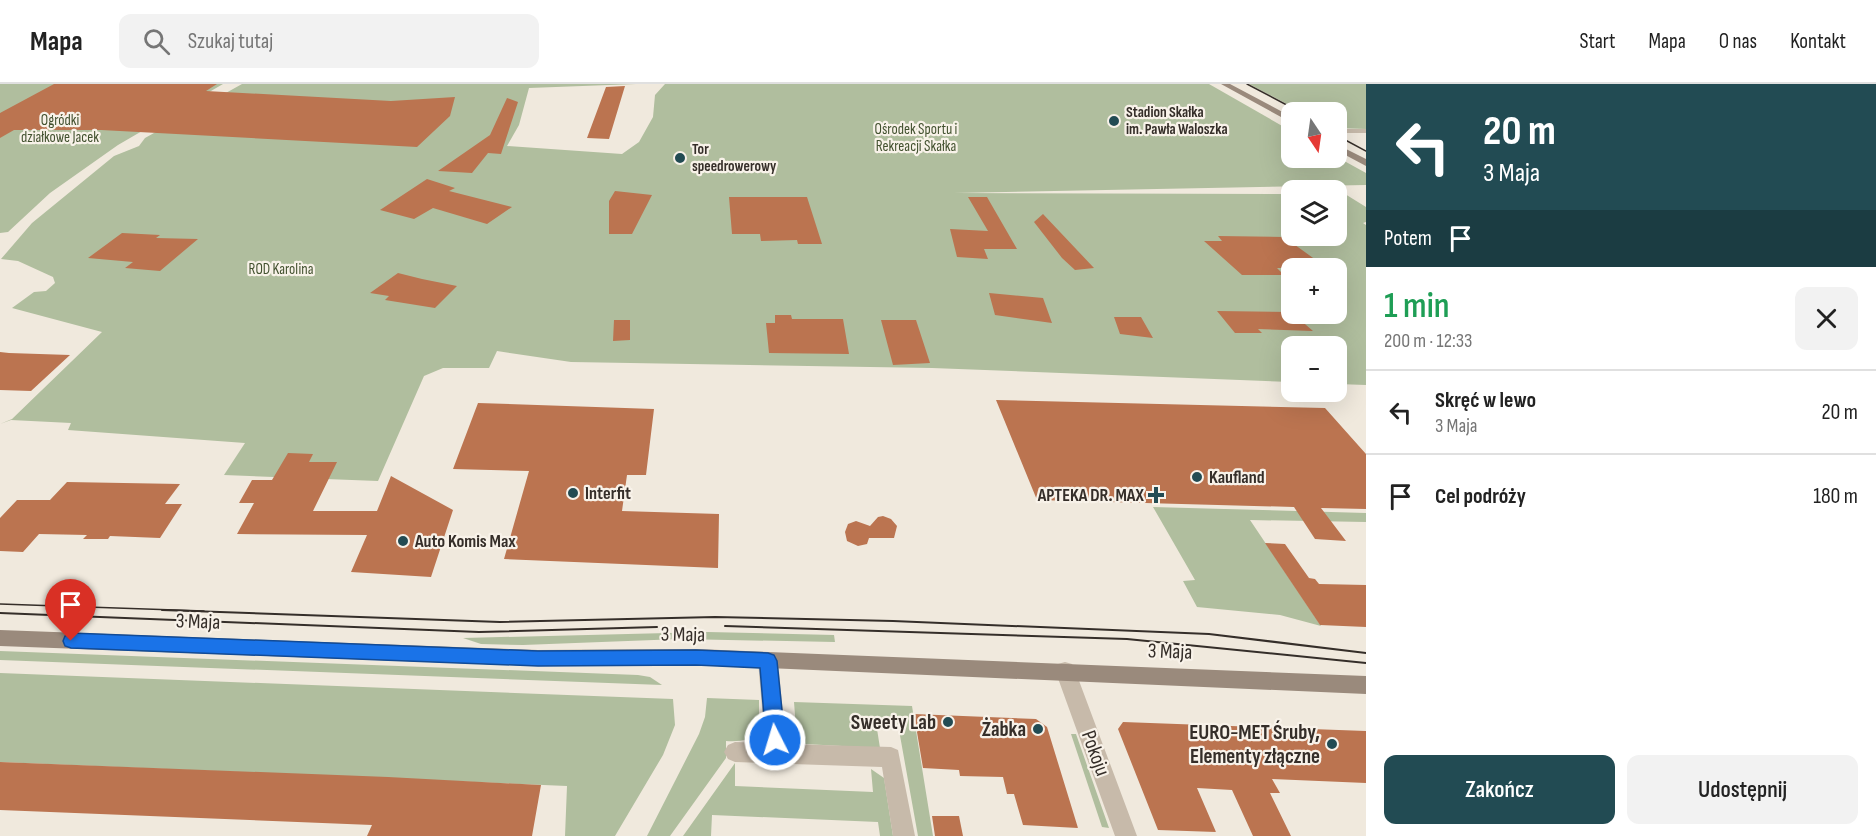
<!DOCTYPE html>
<html lang="pl">
<head>
<meta charset="utf-8">
<style>
  :root { --surface:#fff; --page:#f2f2f2; --text:#222; --muted:#767676; --line:#e0e0e0; --accent:#224b53 }
  body { margin:0; font-family:"Sofia Sans Condensed",sans-serif; background:var(--page); color:var(--text); height:100vh; display:flex; flex-direction:column; font-size:22px; white-space:nowrap }
  * { box-sizing:border-box; margin:0 }
  p { font-size:20px; color:var(--muted) }
  .icon { flex:none; width:33px; height:33px; fill:none; stroke:currentColor; stroke-width:2; stroke-linecap:round; stroke-linejoin:round }
  .map { position:relative; flex:1; overflow:hidden }
  .details { display:flex; flex-direction:column; background:var(--surface); width:510px }
  .details>* { flex:none }
  .top-card { background:#224b53; color:#fff; overflow:hidden }
  .needle { width:39px; rotate:167deg }
  .buttons { position:absolute; left:1281px; top:18px; display:grid; gap:12px }
  .buttons a { display:grid; place-items:center; width:66px; height:66px; border-radius:12px; background:var(--surface); box-shadow:0 6px 24px #0002; font-size:30px }
  .pin { position:absolute; display:grid; place-items:center; width:51px; height:51px; color:#fff; margin:-62px -26px; border-radius:50% 50% 50% 0; rotate:-45deg; box-shadow:0 0 6px #0007 }
  .pin .icon { rotate:45deg }
  .me { position:absolute; width:66px; margin:-33px; rotate:355deg; stroke-linejoin:round; filter:drop-shadow(0 0 4px #0008) }
  .turn { display:flex; align-items:center; gap:21px; height:126px; padding:0 18px; font-size:27px }
  .turn .icon { width:78px; height:78px; stroke-width:2.5 }
  .turn b { display:block; font-size:42px; line-height:51px }
  .then { display:flex; align-items:center; height:57px; padding:0 18px; background:#0003; gap:12px; font-size:22px }
  .round { display:grid; place-items:center; flex:none; width:63px; height:63px; border-radius:12px; background:var(--page) }
  .headline { display:flex; align-items:center; justify-content:space-between; height:102px; padding:0 18px }
  h1 { font-size:36px; font-weight:600; line-height:45px; color:#1e9e55 }
  .cta { display:flex; gap:12px; margin-top:auto; padding:12px 18px }
  .cta a { flex:1; height:69px; border-radius:12px; background:var(--accent); color:#fff; font-size:24px; font-weight:600; line-height:69px; text-align:center }
  .cta a+a { background:var(--page); color:var(--text) }
  ul { padding:0; list-style:none }
  li { display:flex; align-items:center; gap:18px; height:84px; padding:0 18px; border-top:2px solid var(--line) }
  li div { flex:1 }
  li b { display:block; font-size:22px }
  li em { font-style:normal }
  header { display:flex; align-items:center; gap:36px; box-sizing:border-box; height:84px; padding:0 30px; background:var(--surface); border-bottom:2px solid var(--line) }
  header strong { font-size:28px }
  nav { display:flex; gap:33px; margin-inline-start:auto; font-size:21px }
  .search { width:420px; height:54px; background:var(--page); display:flex; align-items:center; gap:15px; box-sizing:border-box; padding:0 21px; border-radius:12px; color:var(--muted); font-size:22px }
  main { display:flex; flex:1; min-height:0 }
  .map>svg:first-child { display:block }
  .green { fill:#b0be9e; fill-rule:evenodd }
  .building { fill:#bb7450 }
  .lines { fill:none; stroke-linecap:round; stroke-linejoin:round }
  .street { fill:#c7baaa; fill-rule:evenodd }
  .secondary { fill:#9a8a7c; fill-rule:evenodd }
  .tram-far1 { stroke:#352e29; stroke-width:1.5 }
  .tram { stroke:#352e29; stroke-width:2 }
  .route { fill:#1a73e8; stroke:#114b97; stroke-width:1.5 }
  .poi-dot { fill:#224b53; stroke:#f8f2e9; stroke-width:2 }
  .labels { text-anchor:middle; stroke-width:4.5; stroke-linejoin:round; paint-order:stroke }
  .far-poi-label { font-size:15px; font-weight:bold; fill:#352e29; stroke:#f8f2e9; text-anchor:start }
  .far-park-label { font-size:15px; fill:#42512f; stroke:#f8f2e9 }
  .poi-label { font-size:18px; font-weight:bold; fill:#352e29; stroke:#f8f2e9; text-anchor:start }
  .near-street-label { font-size:21px; fill:#352e29; stroke:#f8f2e9 }
  .near-poi-label { font-size:21px; font-weight:bold; fill:#352e29; stroke:#f8f2e9; text-anchor:end }
</style>
</head>
<body>
<header>
<strong>Mapa</strong>
<div class="search"><svg class="icon" aria-label="search" viewBox="0 0 24 24"><circle cx="10" cy="10" r="6"/><path d="M15 15l6 6"/></svg>Szukaj tutaj</div>
<nav><a>Start</a><a>Mapa</a><a>O nas</a><a>Kontakt</a></nav>
</header>
<main>
<div class="map">
<svg width="1366" height="752" viewBox="0 0 1366 752">
  <rect width="100%" height="100%" fill="#f0e9dd"/>
  <!-- green -->
  <path class="green" d="M0 0H223L118 61 50 109 8 148 0 149Z
    M242 0H636L529 4 519 41 507 62 622 70 639 58 653 33 655 11 665 0H1209L1291 47 1292 74 1337 73 1366 89V101L954 109 1291 110 1292 152H1336L1337 110H1345L1366 123V138L1363 139 1366 141V301L1337 300 1336 262H1292L1291 298 932 284 571 278 497 267 489 284H443L424 292 378 397 224 391 245 359 68 346 71 339 11 336 0 340 12 335 102 248 12 224 34 208 46 207 55 199 53 193 18 177 1 175 32 139 114 72 139 62 145 54ZM1292 184H1336V230H1292Z
    M1249 0H1366V45L1337 44 1336 28H1302Z
    M1153 423 1366 429V438L1250 436 1321 542 1280 531 1197 523 1183 497 1195 496Z
    M708 548 834 551 835 558 680 555 523 561 481 560 463 554Z
    M0 567 638 591 650 593 662 601 0 576Z
    M0 589 673 615 675 641 663 671 615 752H565L567 702 0 678Z
    M707 614 759 616C759 645 761 659 726 657V674L670 752H647L699 650 705 633Z
    M794 618 912 622 933 752H918L899 646 877 645 880 664 804 660 797 657Z
    M1071 650H1076L1109 744 1102 743Z
    M735 679V702L873 708 871 685 884 694 893 752H880L878 738 712 731 711 752H683Z"/>
  <!-- building -->
  <path class="building" d="M54 0H217L206 7 391 17 455 13 450 32 417 63 101 46H14L0 54V29Z
    M625 2 609 55 587 54 606 3Z
    M507 14 518 18 501 70 488 69 472 89 438 87 490 51Z
    M427 95 455 104 449 107 512 123 487 140 433 124 414 135 380 126Z
    M615 107 652 111 632 150H609V117Z
    M729 113H807L822 160H798L797 156 761 157 760 150H732Z
    M968 113H987L1017 165H984L988 175 957 173 950 145 988 147Z
    M1043 130 1094 184 1075 186 1062 174 1034 138Z
    M122 149 160 151 156 154 198 155 160 187 125 184 133 178 88 174Z
    M1218 152 1284 153 1327 184H1277L1284 191H1242L1204 157H1222Z
    M398 189 422 195 457 202 435 224 385 216 389 212 370 209Z
    M989 209 1043 214 1052 239 995 231Z
    M1217 227 1291 228 1313 247 1258 245 1262 249H1235Z
    M775 231H791L792 235H843L849 270 769 269 766 239H775Z
    M1114 233H1141L1153 254 1120 250Z
    M614 236H630V256L613 257Z
    M881 236H916L930 279 893 281Z
    M0 268 9 269 70 271 31 307 0 306Z
    M996 316 1325 324 1366 370V425L1321 424 1346 457 1315 455 1294 423 1037 416Z
    M478 319 654 325 646 391H627L622 427 719 430 718 484 504 475 529 387 453 385Z
    M288 369 313 370 309 378H337L313 427H377L391 392 453 426 431 493 351 488 367 451 237 450 254 419H239L252 396H272Z
    M67 398 180 400 165 420H182L160 454 110 452 108 455H83L87 451 39 450 23 468 0 467V434L17 416H50Z
    M883 432 891 435 897 442 894 454H869L867 460 858 462 847 457 845 448 848 440 856 437 870 442 878 433Z
    M1265 459 1285 460 1309 494 1315 495 1319 500 1366 501V543L1320 541Z
    M914 630 1036 635 1047 643 1078 744 1023 741 1014 710H1007L1003 693 960 692 959 686 923 684Z
    M1123 638 1366 647V699L1272 695 1280 709H1270L1291 752H1253L1232 706 1197 704 1216 748 1158 746 1118 645Z
    M0 678 388 693 541 701 532 752H367L372 741 0 726Z
    M932 732H959L963 752H935Z"/>
  <g class="lines">
    <!-- street -->
    <path class="street" d="M1336 45H1366V49H1336Z
      M768 569 775 571 778 577 786 660 891 663 898 666 915 752H893L882 683 735 678 728 675 724 668 728 661 735 658 765 659 758 577 761 571Z
      M1065 578 1072 580 1075 586 1137 752H1115L1055 586 1058 580Z"/>
    <!-- secondary -->
    <path class="secondary" d="M1221 0H1230L1292 33V39Z
      M1336 60 1366 75V82L1336 66Z
      M0 546 538 566 696 565 1366 592V610L696 581 538 582 0 562Z"/>
    <!-- tram-far1 -->
    <path class="tram-far1" d="M1247 0 1300 28
      M1336 51 1366 67
      M0 520 204 527"/>
    <!-- tram -->
    <path class="tram" d="M162 526 500 538 715 533 893 537 1209 550 1366 569
      M0 529 479 548 657 543
      M725 542 1127 555 1366 579"/>
  </g>
  <!-- route -->
  <path class="route" d="M71 549 538 567 696 566 768 569 774 571 777 577 785 656 782 662 775 665 769 662 766 656 760 584 696 581 538 582 71 564 65 562 63 557 65 552Z"/>
  <!-- markers -->
  <g class="poi-dot">
    <circle cx="1114" cy="37" r="6"/>
    <circle cx="680" cy="74" r="6"/>
    <circle cx="1197" cy="393" r="6"/>
    <circle cx="573" cy="409" r="6"/>
    <path d="M1153 402h6v6h6v6h-6v6h-6v-6h-6v-6h6z"/>
    <circle cx="403" cy="457" r="6"/>
    <circle cx="948" cy="638" r="6"/>
    <circle cx="1038" cy="645" r="6"/>
    <circle cx="1332" cy="660" r="6"/>
  </g>
  <g class="labels">
    <!-- far-poi labels -->
    <g class="far-poi-label">
      <text x="1126" y="33">Stadion Skałka<tspan x="1126" dy="17">im. Pawła Waloszka</tspan></text>
      <text x="692" y="70">Tor<tspan x="692" dy="17">speedrowerowy</tspan></text>
    </g>
    <!-- far-park labels -->
    <g class="far-park-label">
      <text x="60" y="41">Ogródki<tspan x="60" dy="17">działkowe Jacek</tspan></text>
      <text x="916" y="50">Ośrodek Sportu i<tspan x="916" dy="17">Rekreacji Skałka</tspan></text>
      <text x="281" y="190">ROD Karolina</text>
    </g>
    <!-- poi labels -->
    <g class="poi-label">
      <text x="1209" y="399">Kaufland</text>
      <text x="585" y="415">Interfit</text>
      <text x="1144" y="417" text-anchor="end">APTEKA DR. MAX</text>
      <text x="415" y="463">Auto Komis Max</text>
    </g>
    <!-- near-street labels -->
    <g class="near-street-label">
      <text transform="translate(198 537) rotate(2)" y="7">3 Maja</text>
      <text transform="translate(683 550) rotate(1)" y="7">3 Maja</text>
      <text transform="translate(1170 567) rotate(2)" y="7">3 Maja</text>
      <text transform="translate(1096 669) rotate(70)" y="7">Pokoju</text>
    </g>
    <!-- near-poi labels -->
    <g class="near-poi-label">
      <text x="936" y="645">Sweety Lab</text>
      <text x="1026" y="652">Żabka</text>
      <text x="1320" y="655">EURO-MET Śruby,<tspan x="1320" dy="24">Elementy złączne</tspan></text>
    </g>
  </g>
</svg>
<div class="buttons">
<a><svg class="needle" viewBox="-14 -14 28 28"><path d="M0-13l5 13h-10z" fill="#e53935"/><path d="M0 13l5-13h-10z" fill="#767676"/></svg></a>
<a><svg class="icon" aria-label="layers" viewBox="0 0 24 24"><path d="M12 4l9 5-9 5-9-5zM3 14l9 5 9-5"/></svg></a>
<a>+</a>
<a>−</a>
</div>
<div class="pin" style="left:71px;top:557px;background:#d93025"><svg class="icon" aria-label="arrive" viewBox="0 0 24 24"><path d="M6 21V4h12l-3 4 3 4H6"/></svg></div>
<svg class="me" style="left:775px;top:656px" viewBox="-20 -20 40 40"><circle r="17" fill="#1a73e8" stroke="#fff" stroke-width="3"/><path d="M0-11L8 9 0 5-8 9z" fill="#fff"/></svg>
</div>
<section class="details">
<div class="top-card">
<div class="turn"><svg class="icon" aria-label="left" viewBox="0 0 24 24"><path d="M17 20v-9H6M10 6l-5 5 5 5"/></svg><div><b>20 m</b>3 Maja</div></div>
<div class="then">Potem<svg class="icon" aria-label="arrive" viewBox="0 0 24 24"><path d="M6 21V4h12l-3 4 3 4H6"/></svg></div>
</div>
<div class="headline"><div><h1>1 min</h1><p>200 m · 12:33</p></div><a class="round"><svg class="icon" aria-label="close" viewBox="0 0 24 24"><path d="M6 6l12 12M18 6L6 18"/></svg></a></div>
<ul>
<li><svg class="icon" aria-label="left" viewBox="0 0 24 24"><path d="M17 20v-9H6M10 6l-5 5 5 5"/></svg><div><b>Skręć w lewo</b><p>3 Maja</p></div><em>20 m</em></li>
<li><svg class="icon" aria-label="arrive" viewBox="0 0 24 24"><path d="M6 21V4h12l-3 4 3 4H6"/></svg><div><b>Cel podróży</b></div><em>180 m</em></li>
</ul>
<div class="cta"><a>Zakończ</a><a>Udostępnij</a></div>
</section>
</main>
</body>
</html>
